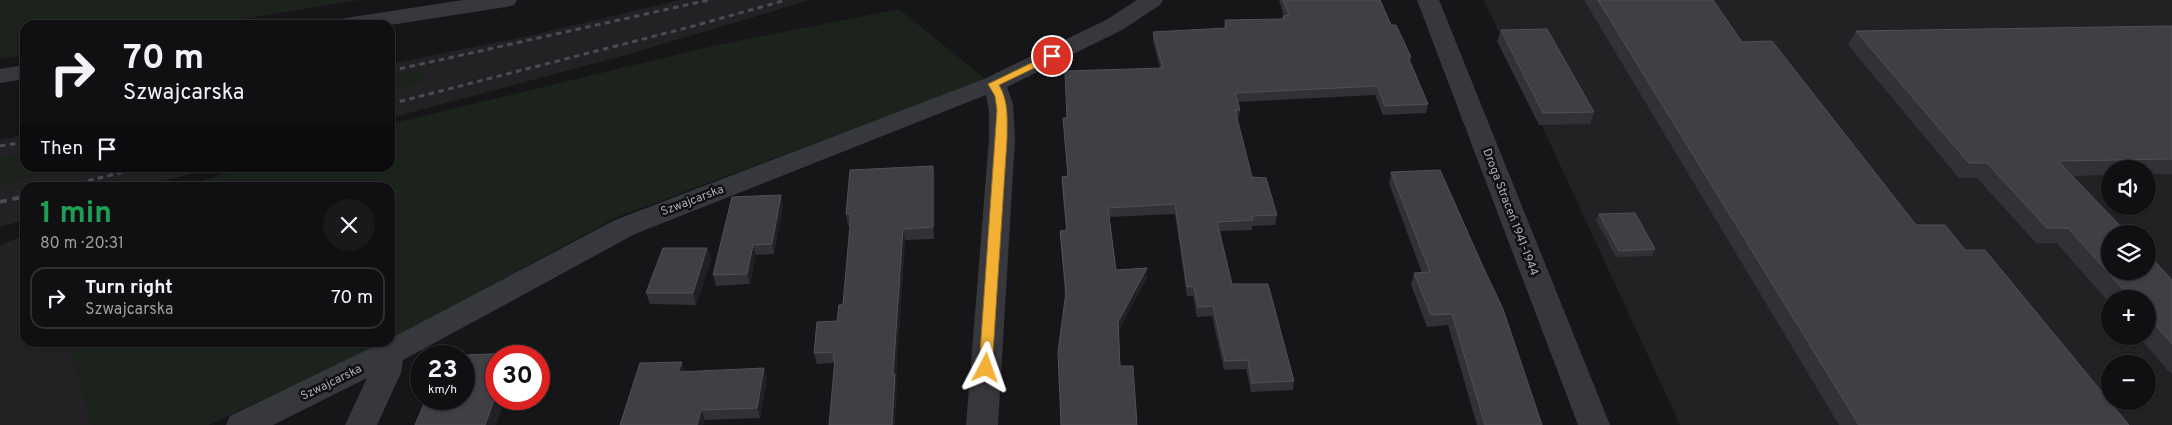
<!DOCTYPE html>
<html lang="en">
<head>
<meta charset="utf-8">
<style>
  :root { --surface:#101012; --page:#19191b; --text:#f1f3f6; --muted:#9c9d9f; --line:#303032 }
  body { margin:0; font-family:Overpass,sans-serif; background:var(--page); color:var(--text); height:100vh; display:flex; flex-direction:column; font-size:19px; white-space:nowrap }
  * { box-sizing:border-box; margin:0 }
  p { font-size:16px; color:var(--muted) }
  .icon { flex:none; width:28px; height:28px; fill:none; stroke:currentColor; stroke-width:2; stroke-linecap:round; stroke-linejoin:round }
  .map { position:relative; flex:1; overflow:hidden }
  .drawer { position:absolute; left:20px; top:182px; width:375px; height:165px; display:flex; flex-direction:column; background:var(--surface); border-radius:15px; box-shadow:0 1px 4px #0004,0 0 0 1px var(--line) }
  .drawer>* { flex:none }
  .top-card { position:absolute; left:20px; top:20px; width:375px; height:152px; border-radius:15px; box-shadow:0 1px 4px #0004,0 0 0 1px var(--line); background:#101012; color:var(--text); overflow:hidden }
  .buttons { position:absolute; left:2101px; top:160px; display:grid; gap:10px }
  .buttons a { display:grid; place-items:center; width:55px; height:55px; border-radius:50%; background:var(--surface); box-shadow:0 1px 4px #0004,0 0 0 1px var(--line); font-size:25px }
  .speed { position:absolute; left:410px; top:345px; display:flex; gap:10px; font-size:25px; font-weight:700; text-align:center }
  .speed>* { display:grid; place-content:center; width:65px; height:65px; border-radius:50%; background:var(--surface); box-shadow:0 1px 4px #0004,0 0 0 1px var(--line); line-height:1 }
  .speed small { font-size:12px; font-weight:400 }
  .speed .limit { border:8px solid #d22; background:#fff; color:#111 }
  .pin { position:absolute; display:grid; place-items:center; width:42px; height:42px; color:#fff; margin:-21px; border:2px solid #fff; border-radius:50%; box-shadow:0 1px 5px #0007 }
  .me { position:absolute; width:55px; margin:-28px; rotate:4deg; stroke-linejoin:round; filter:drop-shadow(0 0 4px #0008) }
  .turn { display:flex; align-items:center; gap:18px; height:105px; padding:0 20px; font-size:22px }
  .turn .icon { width:65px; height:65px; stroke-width:2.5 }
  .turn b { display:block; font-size:35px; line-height:42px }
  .then { display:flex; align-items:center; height:48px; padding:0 20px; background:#0003; gap:10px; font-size:19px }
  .round { display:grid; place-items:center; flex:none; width:52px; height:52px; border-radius:26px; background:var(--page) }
  .head { display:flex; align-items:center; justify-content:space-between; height:85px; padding:0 20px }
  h1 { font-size:30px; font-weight:700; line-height:38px; color:#1e9e55 }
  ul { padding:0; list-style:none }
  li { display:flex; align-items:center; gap:15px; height:62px; margin:0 10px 8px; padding:0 10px; border:2px solid var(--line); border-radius:15px }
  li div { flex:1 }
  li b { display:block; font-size:19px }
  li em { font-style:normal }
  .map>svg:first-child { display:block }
  .built { fill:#222225; fill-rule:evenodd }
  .green { fill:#1c231d }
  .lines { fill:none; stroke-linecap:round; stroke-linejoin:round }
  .minor { fill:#37383d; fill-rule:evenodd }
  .rail-far1 { stroke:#4a4c52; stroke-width:3; stroke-dasharray:5.5 4.5; stroke-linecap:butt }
  .rail { stroke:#4a4c52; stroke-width:4; stroke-dasharray:7 5.5; stroke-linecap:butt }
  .wall { fill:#323236 }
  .shaded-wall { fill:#212124 }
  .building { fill:#3f3f44; stroke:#4f5156 }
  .route { fill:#f2b134; stroke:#9d7322 }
  .labels { text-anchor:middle; stroke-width:5; stroke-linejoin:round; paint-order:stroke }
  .street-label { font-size:12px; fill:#a8adb8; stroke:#111113 }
</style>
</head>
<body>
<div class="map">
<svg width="2172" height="425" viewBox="0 0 2172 425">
  <rect width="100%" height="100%" fill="#161618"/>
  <!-- built -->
  <path class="built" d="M680 0H811L615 58 390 118V64L537 34Z
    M1484 0H2172V425H1680ZM2110 169H2148V206H2110ZM2110 234H2148V271H2110ZM2110 299H2148V336H2110ZM2110 364H2148V401H2110Z
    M25 135V168H213L141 187 25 188V220L0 227V140Z
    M25 235V342L69 343 92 425H0V245Z"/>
  <!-- green -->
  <path class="green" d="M0 0H360L207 25H25V55L0 59Z
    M899 9 985 79 617 217 390 340V188H179L244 168H390V124L713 46Z
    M422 69 424 82 390 90V76Z
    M25 153V168H69L0 184V158Z
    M69 343H386L208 425H92Z"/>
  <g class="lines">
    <!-- minor -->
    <path class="minor" d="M463 0H517L514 5 506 7 390 25H335L338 20 346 18Z
      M1137 0H1163L1160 5 1122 30 1007 87 1013 104 1015 139 998 425H966L989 139V111L986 95 635 234 403 360 401 373 377 425H345L367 378 273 425H226L230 416 383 342H390V339L615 220 984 79 1106 20Z
      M1417 0H1439L1610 425H1578Z
      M25 65V79L0 83V69Z"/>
    <!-- rail-far1 -->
    <path class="rail-far1" d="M390 71 709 0
      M390 104 690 27 786 0
      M0 146 25 142
      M59 188 139 168"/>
    <!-- rail -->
    <path class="rail" d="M0 202 25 196"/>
  </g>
  <!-- wall -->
  <path class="wall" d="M1279 0H1380L1391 25 1411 57 1410 62 1428 104 1426 113 1383 115 1375 95 1238 102 1240 110 1238 119H1237L1252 177 1277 215 1275 225 1252 226V230L1220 231 1232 284 1294 381 1293 390 1251 392 1246 369 1224 370 1212 316 1197 317 1193 296H1187L1175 214 1109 217 1116 270 1147 268V278L1119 330 1120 366 1137 425 1065 296 1060 231 1066 230 1062 186V177L1068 176 1063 118H1067L1160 68 1153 41V32L1224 28 1225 20 1282 19 1283 16H1284Z
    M1584 0H1713L1742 42 1916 225 1965 250 2129 425H1839Z
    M2172 26V174H2148V169H2110V175L2072 176 2172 280V375L2138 336H2148V299H2110V304L2057 243H2036L1977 178H1959L1848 45 1856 31Z
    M1501 30 1594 112 1590 124 1539 125 1497 41Z
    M933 166 935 177 934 239 905 240 896 379 897 386 834 365V363L817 364 814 353 837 321 843 304 850 226H848L846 214Z
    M1391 172 1542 425H1477L1448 325 1427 327 1411 285 1414 273H1422L1389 183Z
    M781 195 783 206 774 254 756 255 750 284 716 286 713 275Z
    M1599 214 1655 249 1652 256 1616 257 1596 220Z
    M707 248 711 260 696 305 650 304 646 293Z
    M685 372 767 378 760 418 705 420Z"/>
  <!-- shaded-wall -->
  <path class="shaded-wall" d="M933 166 935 177 934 239 933 227Z
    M781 195 783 206 774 254 772 244Z
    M903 229 905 240 896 379 897 386 895 425H892L893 375Z
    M753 245 756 255 750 284 747 274Z
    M707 248 711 260 696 305 693 293Z
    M1147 268V278L1118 332V322Z
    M682 362 685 372H678Z
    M764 368 767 378 760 418 757 408Z
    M496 395V399H505L496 425H485Z
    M701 410 705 420 703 425H697Z"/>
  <!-- building -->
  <path class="building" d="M1283 0H1380L1391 25H1396L1411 57H1408L1428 104 1385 106 1377 86 1235 93 1240 110H1235L1252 177 1266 178 1277 215 1252 216 1253 220 1217 222 1232 284H1268L1294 381 1252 383 1248 360 1225 361 1213 306 1198 307 1194 286 1187 287 1175 204 1108 208 1116 270 1147 268 1118 322 1120 366H1133L1137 425H1061L1058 352 1066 292 1060 231 1067 230 1062 177 1068 176 1063 118H1067L1065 71 1163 68 1153 32 1226 28 1225 20 1284 19 1283 16 1289 15Z
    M1598 0H1713L1742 42 1772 41 1916 225H1945L1965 250H1985L2129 425H1859Z
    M2172 26V159L2058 161 2128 234H2110V271H2148V254L2172 280V344L2148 316V299H2132L2068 228H2047L1987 163H1969L1856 31Z
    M1547 29 1594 112 1543 113 1501 30Z
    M933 166V227L903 229 893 375 895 374 892 425H829L835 359H833L834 352 814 353 817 322 837 321 839 305 843 304 851 214H846L850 170Z
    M1440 170 1484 269 1503 309 1542 425H1485L1452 314 1431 315 1414 273 1430 272 1391 172Z
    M781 195 772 244 753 245 747 274 713 275 732 197Z
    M1635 213 1655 249 1619 251 1599 214Z
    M663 248H707L693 293H646Z
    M512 353 510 356H496V395L485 425H415L426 399H464V356H445Z
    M682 362 678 372 764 368 757 408 701 410 697 425H620L640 363Z"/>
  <!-- route -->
  <path class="route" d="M1052 53 1057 56 1055 58 999 85C1009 102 1007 120 1007 139L992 368 990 371H981L979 368 997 110 995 96 988 84Z"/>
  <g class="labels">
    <!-- street labels -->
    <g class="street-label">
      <text transform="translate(692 200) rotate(-21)" y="4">Szwajcarska</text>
      <text transform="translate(1511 212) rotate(69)" y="4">Droga Straceń 1941-1944</text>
      <text transform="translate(331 382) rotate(-26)" y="4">Szwajcarska</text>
    </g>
  </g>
</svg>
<div class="buttons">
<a><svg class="icon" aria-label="sound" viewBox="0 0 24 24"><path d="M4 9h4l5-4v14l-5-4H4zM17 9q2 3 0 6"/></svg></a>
<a><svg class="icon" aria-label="layers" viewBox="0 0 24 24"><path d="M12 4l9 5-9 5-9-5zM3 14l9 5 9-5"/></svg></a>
<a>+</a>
<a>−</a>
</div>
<div class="speed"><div>23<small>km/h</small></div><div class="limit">30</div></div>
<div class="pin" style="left:1052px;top:56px;background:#d93025"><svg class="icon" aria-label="arrive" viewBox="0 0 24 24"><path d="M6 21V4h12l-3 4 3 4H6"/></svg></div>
<svg class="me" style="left:986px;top:368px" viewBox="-20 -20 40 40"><path d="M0-17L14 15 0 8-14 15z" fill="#f2b134" stroke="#fff" stroke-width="4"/></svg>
<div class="top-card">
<div class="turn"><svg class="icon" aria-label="right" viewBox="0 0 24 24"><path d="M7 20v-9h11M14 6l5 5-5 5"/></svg><div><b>70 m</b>Szwajcarska</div></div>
<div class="then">Then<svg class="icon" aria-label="arrive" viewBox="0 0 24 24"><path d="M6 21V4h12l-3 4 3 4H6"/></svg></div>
</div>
<section class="drawer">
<div class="head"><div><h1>1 min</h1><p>80 m · 20:31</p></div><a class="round"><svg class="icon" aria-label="close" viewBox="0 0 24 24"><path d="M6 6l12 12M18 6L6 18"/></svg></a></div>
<ul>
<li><svg class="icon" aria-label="right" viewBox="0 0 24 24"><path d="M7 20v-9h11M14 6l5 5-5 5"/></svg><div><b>Turn right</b><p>Szwajcarska</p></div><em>70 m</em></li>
</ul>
</section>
</div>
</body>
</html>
